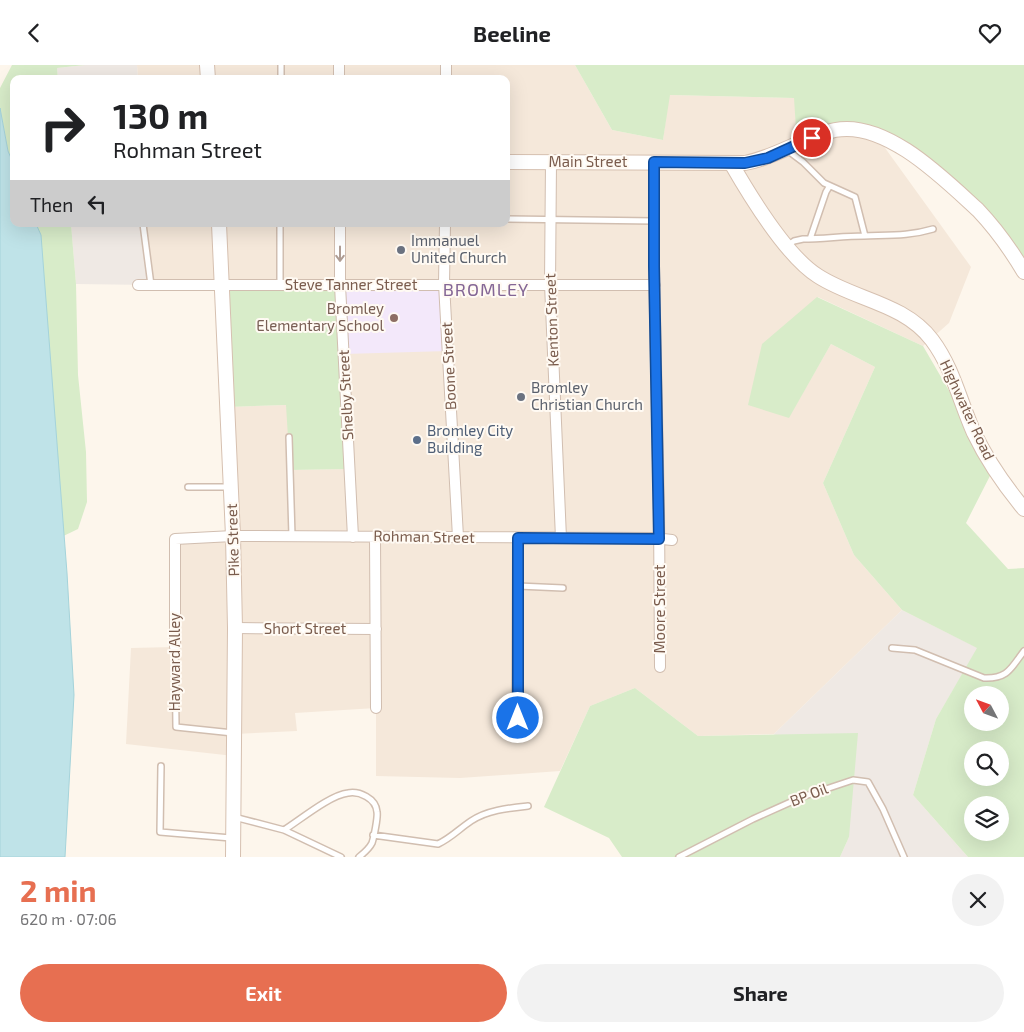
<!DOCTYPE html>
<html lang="en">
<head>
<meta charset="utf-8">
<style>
  :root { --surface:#fff; --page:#f2f2f2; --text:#202124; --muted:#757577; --accent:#e76f51 }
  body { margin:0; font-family:"Exo 2",sans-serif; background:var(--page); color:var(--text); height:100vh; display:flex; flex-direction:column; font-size:19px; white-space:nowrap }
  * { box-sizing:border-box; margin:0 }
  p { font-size:16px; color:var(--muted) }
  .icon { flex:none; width:28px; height:28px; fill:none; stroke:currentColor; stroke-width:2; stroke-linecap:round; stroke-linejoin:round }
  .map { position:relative; height:792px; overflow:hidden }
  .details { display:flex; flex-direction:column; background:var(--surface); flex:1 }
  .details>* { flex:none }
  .top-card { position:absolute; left:10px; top:10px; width:500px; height:152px; border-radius:10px; box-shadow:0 5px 20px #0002; background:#fff; color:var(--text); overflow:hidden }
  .needle { width:32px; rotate:311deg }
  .buttons { position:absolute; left:964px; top:621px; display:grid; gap:10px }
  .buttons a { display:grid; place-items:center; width:45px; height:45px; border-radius:50%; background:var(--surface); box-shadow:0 5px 20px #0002; font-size:25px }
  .pin { position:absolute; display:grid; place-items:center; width:42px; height:42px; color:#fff; margin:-21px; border:2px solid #fff; border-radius:50%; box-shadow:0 1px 5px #0007 }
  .me { position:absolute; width:55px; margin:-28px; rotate:0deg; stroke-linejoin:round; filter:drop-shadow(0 0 4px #0008) }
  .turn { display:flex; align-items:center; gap:18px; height:105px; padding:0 20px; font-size:22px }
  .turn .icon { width:65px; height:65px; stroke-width:2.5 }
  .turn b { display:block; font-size:35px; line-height:42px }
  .then { display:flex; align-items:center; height:48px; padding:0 20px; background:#0003; gap:10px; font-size:19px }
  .round { display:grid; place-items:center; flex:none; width:52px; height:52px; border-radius:26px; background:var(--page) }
  .headline { display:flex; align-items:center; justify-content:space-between; height:85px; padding:0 20px }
  h1 { font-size:30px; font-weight:700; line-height:38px; color:var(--accent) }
  .cta { display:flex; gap:10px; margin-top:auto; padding:10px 20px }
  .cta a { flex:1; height:58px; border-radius:30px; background:var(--accent); color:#fff; font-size:20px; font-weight:700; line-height:58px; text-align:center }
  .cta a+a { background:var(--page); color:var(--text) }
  header { display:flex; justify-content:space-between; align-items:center; height:65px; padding:0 20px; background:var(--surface); font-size:22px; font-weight:700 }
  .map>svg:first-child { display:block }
  .residential { fill:#f5e8da }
  .industrial { fill:#efe9e4 }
  .education { fill:#f3e8fa }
  .green { fill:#d8ecc9; fill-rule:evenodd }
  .water { fill:#bfe3e8; stroke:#a5d3da }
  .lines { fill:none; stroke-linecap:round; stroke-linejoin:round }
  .lane-casing { stroke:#d1beb0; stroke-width:8 }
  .street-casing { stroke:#d1beb0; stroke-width:12 }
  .secondary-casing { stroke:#d6c0b0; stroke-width:16 }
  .lane { stroke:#fff; stroke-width:5 }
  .street { stroke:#fff; stroke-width:10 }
  .secondary { stroke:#fff; stroke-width:14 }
  .oneway { stroke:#af9d94 }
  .route-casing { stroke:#114b97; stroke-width:12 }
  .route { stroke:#1a73e8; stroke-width:9 }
  .worship-dot { fill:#6b7280; stroke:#fffaf3; stroke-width:2 }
  .education-dot { fill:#8d6e63; stroke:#fffaf3; stroke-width:2 }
  .service-dot { fill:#5c6f8a; stroke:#fffaf3; stroke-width:2 }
  .labels { text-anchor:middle; stroke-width:4; stroke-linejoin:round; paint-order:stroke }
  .street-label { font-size:15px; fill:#7a5c4d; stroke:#fffaf3 }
  .worship-label { font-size:15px; fill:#5b616d; stroke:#fffaf3; text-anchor:start }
  .education-label { font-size:15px; fill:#785e54; stroke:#fffaf3; text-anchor:end }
  .service-label { font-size:15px; fill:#4e5e75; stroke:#fffaf3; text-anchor:start }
  .quarter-label { font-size:18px; letter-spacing:1px; fill:#846695; stroke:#fffaf3 }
</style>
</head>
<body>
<header><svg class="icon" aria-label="back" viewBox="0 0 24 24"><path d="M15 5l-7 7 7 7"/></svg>Beeline<svg class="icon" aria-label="heart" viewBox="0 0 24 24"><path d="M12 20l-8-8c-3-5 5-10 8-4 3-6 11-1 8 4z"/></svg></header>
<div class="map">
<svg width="1024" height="792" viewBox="0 0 1024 792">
  <rect width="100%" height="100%" fill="#fdf6ec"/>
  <!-- residential -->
  <path class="residential" d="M137 0H575L612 65 663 75 669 30 794 33 812 73 875 69 971 202 949 258 923 281 818 232 789 352 831 279 875 302 823 418 854 490 902 545 774 669 698 671 635 623 590 641 560 706 460 713 376 711V643L295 648 297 666 235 669 234 691 126 679 131 583 174 582 175 474 233 471 228 342 287 340 290 405 349 404 340 220H151L143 159H506V14H138Z"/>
  <!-- industrial -->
  <path class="industrial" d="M85 0H137L138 14H58L57 3Z
    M71 159H143L151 220 76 219Z
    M902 545 978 583 936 654 913 730 968 792H840L849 772 774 669Z"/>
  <!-- education -->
  <path class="education" d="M444 219 448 286 344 289 340 220Z"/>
  <!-- green -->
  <path class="green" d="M12 0H85L57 3 58 14H14V131L8 86 0 43V23Z
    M575 0H1024V207L988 155 875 69 836 65 797 80 794 33 670 30 663 75 612 65Z
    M18 159H71L76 219 78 310 86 387 87 437 78 464 53 476Z
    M222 219 340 220 350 404 290 405 286 340 228 342Z
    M817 232 923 281 994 403 966 458 1008 504 1024 503V792H968L913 730 936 654 977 583 902 545 854 490 823 418 875 302 831 279 789 353 748 340 762 279ZM972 630H1000V658H972ZM972 685H1000V712H972ZM972 740H1000V768H972Z
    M635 623 698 671 858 668 849 772 840 792H622L609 773 544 742 590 641Z"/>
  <!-- water -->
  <path class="water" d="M0 43 8 86 14 100V159H36L41 170 67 508 74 630 65 792H0Z"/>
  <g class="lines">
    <!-- lane casing -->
    <g class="lane-casing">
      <path id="lane" d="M281 14V0
        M787 85 803 97 824 118 855 132 865 171
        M506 154 654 156
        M143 159 151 220
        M810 174 826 127 829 122
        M788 180 794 176 803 174C823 174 844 171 864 171 889 170 910 171 933 164
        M280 220V159
        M289 372 292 471
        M188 422H230
        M518 521 563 523
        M175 582 176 662 233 668
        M892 583 915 585 984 613C1008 614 1011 603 1024 586
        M161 701 160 767 231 773
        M234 752 284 765 341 792
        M284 765C300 755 330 730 348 728 359 726 376 733 377 747 378 752 374 772 372 778 369 784 364 788 359 792
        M373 770 438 779C451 773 459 764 471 756 487 745 509 743 528 741
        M679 792 753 754 802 732 853 715 868 717 883 744 904 792"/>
    </g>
    <!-- street casing -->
    <g class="street-casing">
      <path id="street" d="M339 0V14
        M446 14V0
        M551 97 550 219 561 473
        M654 97V201L659 445 660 602
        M340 159V220L353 472
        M445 159 444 219 458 472
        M138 220H655
        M375 472 376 643
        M235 563 376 564
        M175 582V474L233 471 654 473 672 475
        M517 653 518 473"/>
    </g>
    <!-- secondary casing -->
    <g class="secondary-casing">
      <path id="secondary" d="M207 0 208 14
        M506 97 745 98C777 92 804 72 835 65 886 55 944 114 978 145 996 164 1011 185 1024 207
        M731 98C750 131 786 191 818 211 855 235 904 238 932 275 953 303 960 337 974 368 987 395 1005 421 1024 444
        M219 159 233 471 235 563 233 792"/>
    </g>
    <!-- lane -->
    <use href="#lane" class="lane"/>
    <!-- street -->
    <use href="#street" class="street"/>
    <!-- secondary -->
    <use href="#secondary" class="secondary"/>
  </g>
  <!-- one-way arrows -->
  <defs><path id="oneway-shaft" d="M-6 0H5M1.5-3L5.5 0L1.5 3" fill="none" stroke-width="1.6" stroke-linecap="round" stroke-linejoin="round" transform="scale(1.25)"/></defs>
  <use class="oneway" href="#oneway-shaft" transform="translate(340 189) rotate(90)"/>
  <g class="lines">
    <!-- route casing -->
    <g class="route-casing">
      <path id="route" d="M518 653V473L659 474 654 201V97L745 98 768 93 812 73"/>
    </g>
    <!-- route -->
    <use href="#route" class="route"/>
  </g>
  <!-- markers -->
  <g class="worship-dot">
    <circle cx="401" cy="185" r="5"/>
    <circle cx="521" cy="332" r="5"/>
  </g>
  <circle class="education-dot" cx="394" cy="253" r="5"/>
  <circle class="service-dot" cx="417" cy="375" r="5"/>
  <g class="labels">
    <!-- street labels -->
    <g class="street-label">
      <text x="588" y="102">Main Street</text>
      <text x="351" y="225">Steve Tanner Street</text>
      <text transform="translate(552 255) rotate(-92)" y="5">Kenton Street</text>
      <text transform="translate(449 301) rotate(-93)" y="5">Boone Street</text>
      <text transform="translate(346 330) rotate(-93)" y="5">Shelby Street</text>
      <text transform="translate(967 345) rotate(65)" y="5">Highwater Road</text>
      <text transform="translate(424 472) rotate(1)" y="5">Rohman Street</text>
      <text transform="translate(233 475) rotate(-92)" y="5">Pike Street</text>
      <text transform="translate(660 544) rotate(-90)" y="5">Moore Street</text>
      <text x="305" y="569">Short Street</text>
      <text transform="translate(175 597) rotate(-90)" y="5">Hayward Alley</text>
      <text transform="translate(809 730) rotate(-21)" y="5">BP Oil</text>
    </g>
    <!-- worship labels -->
    <g class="worship-label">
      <text x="411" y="181">Immanuel<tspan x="411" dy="17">United Church</tspan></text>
      <text x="531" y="328">Bromley<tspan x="531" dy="17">Christian Church</tspan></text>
    </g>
    <!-- education labels -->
    <g class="education-label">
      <text x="384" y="249">Bromley<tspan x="384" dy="17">Elementary School</tspan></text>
    </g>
    <!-- service labels -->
    <g class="service-label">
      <text x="427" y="371">Bromley City<tspan x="427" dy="17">Building</tspan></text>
    </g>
    <!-- quarter labels -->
    <g class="quarter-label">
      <text x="486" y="231">BROMLEY</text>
    </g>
  </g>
</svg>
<div class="buttons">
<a><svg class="needle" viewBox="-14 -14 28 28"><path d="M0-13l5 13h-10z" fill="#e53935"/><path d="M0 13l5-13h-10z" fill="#757577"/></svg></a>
<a><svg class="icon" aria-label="search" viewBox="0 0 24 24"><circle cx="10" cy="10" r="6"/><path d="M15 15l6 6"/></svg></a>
<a><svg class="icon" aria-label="layers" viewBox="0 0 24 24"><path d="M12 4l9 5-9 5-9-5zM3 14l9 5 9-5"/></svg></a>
</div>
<div class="pin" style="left:812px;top:73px;background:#d93025"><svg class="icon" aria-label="arrive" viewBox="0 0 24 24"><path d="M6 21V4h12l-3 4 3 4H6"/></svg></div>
<svg class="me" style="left:518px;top:653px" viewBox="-20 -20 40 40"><circle r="17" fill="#1a73e8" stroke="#fff" stroke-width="3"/><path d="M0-11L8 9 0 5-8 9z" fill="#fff"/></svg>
<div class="top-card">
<div class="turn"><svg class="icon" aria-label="right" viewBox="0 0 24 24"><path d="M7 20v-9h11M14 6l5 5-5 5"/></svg><div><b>130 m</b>Rohman Street</div></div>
<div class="then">Then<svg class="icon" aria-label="left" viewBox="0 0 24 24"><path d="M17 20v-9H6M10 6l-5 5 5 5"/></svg></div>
</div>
</div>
<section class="details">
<div class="headline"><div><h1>2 min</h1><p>620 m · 07:06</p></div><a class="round"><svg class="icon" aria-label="close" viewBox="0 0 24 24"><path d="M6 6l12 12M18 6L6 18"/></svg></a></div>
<div class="cta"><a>Exit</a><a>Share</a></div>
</section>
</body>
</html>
